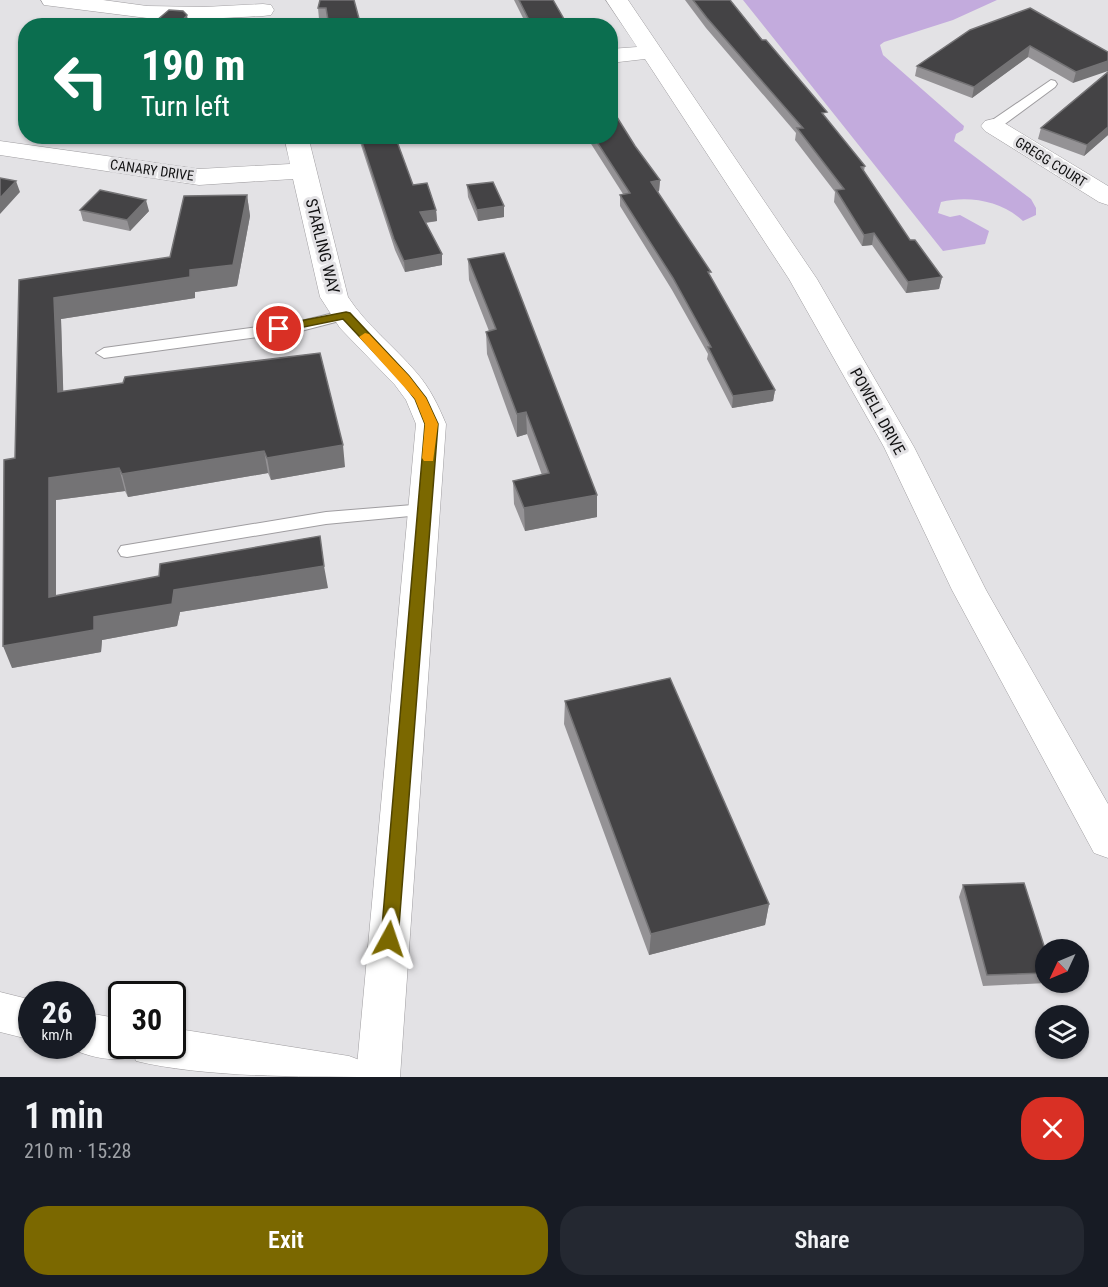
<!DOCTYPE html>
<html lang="en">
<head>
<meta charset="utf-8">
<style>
  :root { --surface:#171b24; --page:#242831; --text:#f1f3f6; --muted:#9ea1a6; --accent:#7b6800 }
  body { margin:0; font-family:"Roboto Condensed",sans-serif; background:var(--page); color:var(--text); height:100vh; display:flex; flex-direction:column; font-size:22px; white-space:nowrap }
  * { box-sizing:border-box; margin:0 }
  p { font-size:20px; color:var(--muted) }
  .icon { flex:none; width:33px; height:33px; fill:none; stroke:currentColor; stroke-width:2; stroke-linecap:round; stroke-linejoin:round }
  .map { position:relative; height:1077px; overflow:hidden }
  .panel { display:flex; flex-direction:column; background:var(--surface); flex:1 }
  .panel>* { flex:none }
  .guide { position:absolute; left:18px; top:18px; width:600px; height:126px; border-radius:24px; box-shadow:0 2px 4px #0004; background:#0b6e4f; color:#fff; overflow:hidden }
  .needle { width:39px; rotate:226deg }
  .tools { position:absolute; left:1035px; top:939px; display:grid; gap:12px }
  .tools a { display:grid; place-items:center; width:54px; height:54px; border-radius:50%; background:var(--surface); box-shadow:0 2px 4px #0004; font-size:30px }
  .speed { position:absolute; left:18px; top:981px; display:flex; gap:12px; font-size:30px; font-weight:700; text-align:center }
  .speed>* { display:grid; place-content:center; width:78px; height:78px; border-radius:50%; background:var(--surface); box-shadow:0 2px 4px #0004; line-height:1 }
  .speed small { font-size:15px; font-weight:400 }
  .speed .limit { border:3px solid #111; border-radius:9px; background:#fff; color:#111 }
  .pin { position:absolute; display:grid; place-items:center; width:51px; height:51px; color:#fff; margin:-26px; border:3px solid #fff; border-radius:50%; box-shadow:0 2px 6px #0007 }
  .me { position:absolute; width:66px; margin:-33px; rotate:5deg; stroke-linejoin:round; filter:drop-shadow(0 0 4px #0008) }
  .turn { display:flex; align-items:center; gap:21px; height:126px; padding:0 24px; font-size:27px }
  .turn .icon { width:78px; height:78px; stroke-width:2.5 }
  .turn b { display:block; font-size:42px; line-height:51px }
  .round { display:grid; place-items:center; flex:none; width:63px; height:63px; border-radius:24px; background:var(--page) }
  .head { display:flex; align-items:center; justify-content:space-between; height:102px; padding:0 24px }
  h1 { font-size:36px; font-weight:600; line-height:45px }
  .action { display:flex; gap:12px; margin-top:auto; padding:12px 24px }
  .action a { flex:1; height:69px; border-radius:24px; background:var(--accent); color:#fff; font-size:24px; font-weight:600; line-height:69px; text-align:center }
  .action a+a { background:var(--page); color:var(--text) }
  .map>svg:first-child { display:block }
  .green { fill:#c3abdd }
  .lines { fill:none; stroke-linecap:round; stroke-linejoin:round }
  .lane-casing { stroke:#9f9da0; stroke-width:2 }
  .street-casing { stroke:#9f9da0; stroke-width:1 }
  .primary-casing { stroke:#9f9da0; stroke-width:1 }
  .lane { fill:#fff; fill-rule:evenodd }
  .street { fill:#fff; fill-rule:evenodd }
  .primary { fill:#fff; fill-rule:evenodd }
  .wall { fill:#949295 }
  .shaded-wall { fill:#747375 }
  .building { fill:#444345; stroke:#747375; stroke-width:1.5 }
  .route { fill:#7b6800; stroke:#504400; stroke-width:1.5 }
  .slow { fill:#f59e0b }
  .labels { text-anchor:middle; stroke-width:6; stroke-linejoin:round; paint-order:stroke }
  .far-street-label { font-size:14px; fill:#121213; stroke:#e3e2e5 }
  .street-label { font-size:16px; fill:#121213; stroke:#e3e2e5 }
</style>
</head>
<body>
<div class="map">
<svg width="1108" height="1077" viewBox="0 0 1108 1077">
  <rect width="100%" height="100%" fill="#e3e2e5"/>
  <!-- green -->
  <path class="green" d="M743 0H997L953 20 884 42 880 45 883 55 964 126 963 130 956 134 954 141 1031 199 1036 208V215L1023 221C1002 201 969 195 941 202L938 213 950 217 960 215 989 231 985 244 943 251Z"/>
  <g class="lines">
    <!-- lane casing -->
    <g class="lane-casing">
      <path id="lane" d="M1051 80 1055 81 1057 84 1055 87 998 129H988L986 126 988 123Z
        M346 310 351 312 354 315 351 318 301 331 104 358 96 353 104 348 301 321Z
        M425 504 431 506 434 510 431 514 326 524 127 557 121 556 118 551 121 546 127 545 326 512Z"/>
    </g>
    <!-- street casing -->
    <g class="street-casing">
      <path id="street" d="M41 0H103L147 6 204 7 263 4 271 5 274 10 271 15 263 16 204 19 147 18 52 6 44 5Z
        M606 0H628L817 279 914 447 986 590 1108 804V858L1094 853 952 590 884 447 789 279 645 59 610 63V49L637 47Z
        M993 119 1001 121 1108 186V205L1099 202 985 131 981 126 985 121Z
        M284 136H308L348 297C367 326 394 346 416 372 430 388 438 405 446 424L400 1077H356L416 424 406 400 395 385 340 328 320 297 293 179 199 185 0 155V141L199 169 290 164Z"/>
    </g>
    <!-- primary casing -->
    <g class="primary-casing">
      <path id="primary" d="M0 992 32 1000V1040L0 1032Z
        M82 1012 122 1019V1046H172V1028L349 1056 365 1062 371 1077C301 1077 201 1077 136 1061L134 1056C115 1064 84 1056 66 1046H82Z"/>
    </g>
    <!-- lane -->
    <use href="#lane" class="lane"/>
    <!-- street -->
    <use href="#street" class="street"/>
    <!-- primary -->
    <use href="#primary" class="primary"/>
  </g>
  <!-- wall -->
  <path class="wall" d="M320 0 361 26H328L327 19H319L318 8Z
    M514 0H553L568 26H527Z
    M685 0H730L865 166 864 171 910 240 942 277 939 289 906 293 872 245 862 246 834 202 835 192 795 140 796 133 706 28Z
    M970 30 1108 52 1073 83 1028 57 972 98 915 76 917 66Z
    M1108 72V135L1084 156 1038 139 1041 128Z
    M358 136H395L413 185 436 210 437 221 426 223 442 254V265L405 272 395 250Z
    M586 136H610L635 146 660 180 659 191 658 192 710 277 775 390 773 401 732 408 707 359 708 354 672 290 620 206V195L623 194Z
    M467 185 504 217 478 221 468 197Z
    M247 195 250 216 237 286 195 292V298L61 319 63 391 345 467 271 480 268 473 128 497 125 491 56 500V596L328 588 180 612 177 626 102 640 101 652 12 668 19 280 170 257Z
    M80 210 149 211 130 231 83 221Z
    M468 259 597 495V517L525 531 514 504 513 481 542 475 527 434 517 437 487 354 486 332 489 331 469 280Z
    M565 701 769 904 765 925 649 955 564 724Z
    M963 885 1046 952V982H1047V983L983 986 959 897Z"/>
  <!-- shaded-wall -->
  <path class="shaded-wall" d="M187 15 189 26H178Z
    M1030 46 1028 57 972 98 974 87Z
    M1108 61V71L1073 83 1076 72Z
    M1108 127V135L1084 156 1087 145Z
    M660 180 659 191 651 193V182Z
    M16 181 20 192 0 214V198Z
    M247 195 250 216 237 286 195 292V298L61 319 64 414 58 392 54 298 190 270Z
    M146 200 149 211 130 231 127 220Z
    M504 206V217L478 221 477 210Z
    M436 210 437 221 421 223 420 212Z
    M874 233 872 245 862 246 864 235Z
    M442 254V265L405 272 404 261Z
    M942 277 939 289 906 293 908 282Z
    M775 390 773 401 732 408 733 396Z
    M526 412 527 434 517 437V414Z
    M343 445 345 467 271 480 267 458Z
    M264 451 268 473 128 497 122 474Z
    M119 468 125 491 56 500V620L49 597V478Z
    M597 495V517L525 531 524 508Z
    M324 566 328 588 180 612 177 626 102 640 101 652 12 668 3 646 94 617 174 590Z
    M769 904 765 925 649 955 651 934Z"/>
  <!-- building -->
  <path class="building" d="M320 0H354L361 26H329L326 8H318Z
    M519 0H553L568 26H532Z
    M693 0H730L762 40H766L827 112 822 113 865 166 861 167 910 240H915L942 277 908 282 874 233 864 235 836 190 844 189 797 128H803L707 18Z
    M1030 8 1108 52V61L1076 72 1030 46 974 87 917 66 970 30Z
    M169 10 183 11 187 15 178 26H150Z
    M1108 72V127L1087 145 1041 128Z
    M610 106 635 146 660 180 651 182 711 272H708L775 390 733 396 708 347H711L673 278 620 195 630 193 593 136H610Z
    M360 136H395L413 185 427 183 436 210 420 212 442 254 404 261 394 239Z
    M0 178 16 181 0 198Z
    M493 182 504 206 477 210 467 185Z
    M100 190 146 200 127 220 80 210Z
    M247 195 233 265 190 270V277L54 298 58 392 123 383 125 377 320 353 343 445 267 458 264 451 122 474 119 468 49 478V597L159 576 160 564 320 536 324 566 174 590 172 604 94 617V630L3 646 4 460 15 458 19 280 170 257 184 196Z
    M504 253 597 495 524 508 513 481 549 473 526 412 517 414 486 332 496 329 468 259Z
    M670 678 769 904 651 934 565 701Z
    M1024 883 1046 952V973L987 975 963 885Z"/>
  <!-- route -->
  <path class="route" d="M346 312 350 313 409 376 426 398 438 424 398 939 395 944 389 947 383 944 381 939 425 424 415 399 401 381 343 319 279 332 273 329 279 325Z"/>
  <!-- slow -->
  <path class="slow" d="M365 333 369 334 409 376 426 398 438 424 433 461H424L422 458 425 424 415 399 361 339 359 337Z"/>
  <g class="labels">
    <!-- far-street labels -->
    <g class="far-street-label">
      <text transform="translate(1051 162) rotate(32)" y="5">GREGG COURT</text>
      <text transform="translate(152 170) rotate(8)" y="5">CANARY DRIVE</text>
    </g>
    <!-- street labels -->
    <g class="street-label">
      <text transform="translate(323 246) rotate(76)" y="6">STARLING WAY</text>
      <text transform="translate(878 411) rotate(61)" y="6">POWELL DRIVE</text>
    </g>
  </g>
</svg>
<div class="tools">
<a><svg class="needle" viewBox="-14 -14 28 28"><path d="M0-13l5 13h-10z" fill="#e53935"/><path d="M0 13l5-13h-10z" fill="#9ea1a6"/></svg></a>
<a><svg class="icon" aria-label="layers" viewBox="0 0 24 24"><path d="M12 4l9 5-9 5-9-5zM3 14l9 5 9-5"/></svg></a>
</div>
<div class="speed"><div>26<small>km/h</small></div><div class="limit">30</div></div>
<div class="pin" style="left:279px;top:329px;background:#d93025"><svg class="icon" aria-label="arrive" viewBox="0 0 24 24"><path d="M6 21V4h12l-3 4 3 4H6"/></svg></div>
<svg class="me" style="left:389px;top:939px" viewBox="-20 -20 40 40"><path d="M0-17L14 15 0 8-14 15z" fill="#7b6800" stroke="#fff" stroke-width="4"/></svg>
<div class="guide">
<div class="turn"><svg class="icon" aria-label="left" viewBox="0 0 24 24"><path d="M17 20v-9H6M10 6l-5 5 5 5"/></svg><div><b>190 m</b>Turn left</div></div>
</div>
</div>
<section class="panel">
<div class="head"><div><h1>1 min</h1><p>210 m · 15:28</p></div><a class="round" style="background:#d93025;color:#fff"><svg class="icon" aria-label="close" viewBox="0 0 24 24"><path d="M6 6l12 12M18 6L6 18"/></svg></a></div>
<div class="action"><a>Exit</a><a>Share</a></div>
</section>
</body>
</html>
